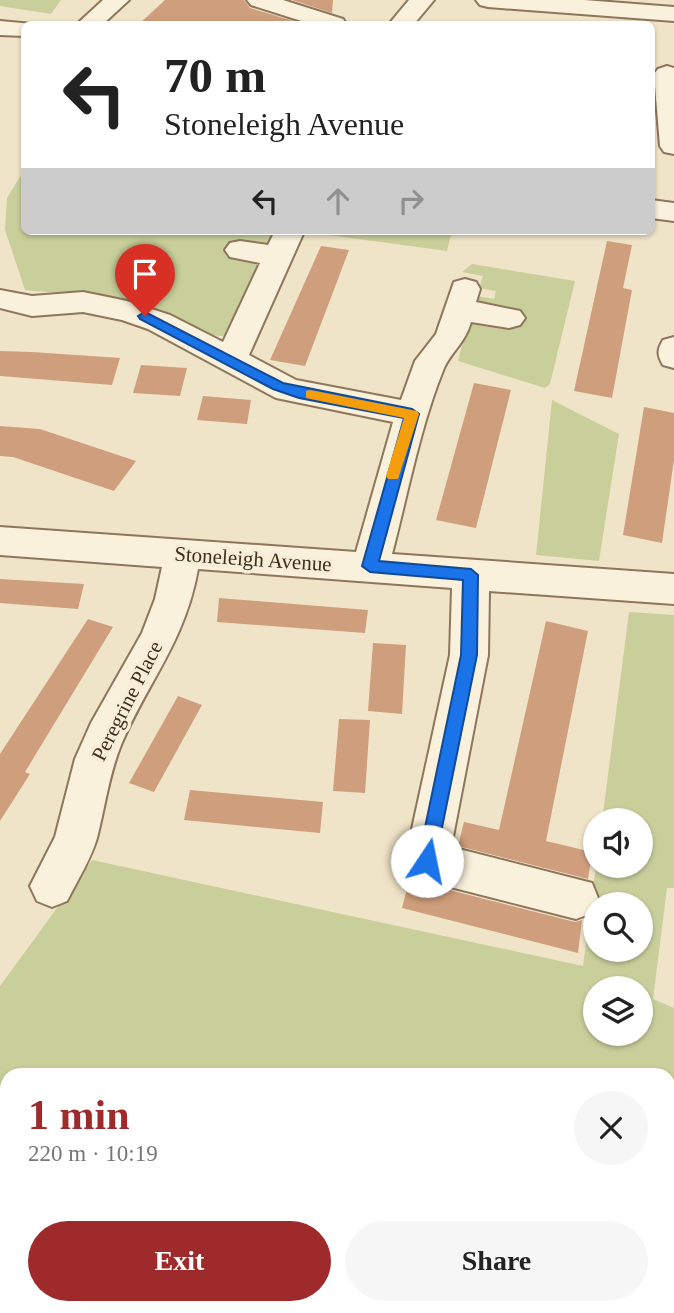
<!DOCTYPE html>
<html lang="en">
<head>
<meta charset="utf-8">
<style>
  :root { --surface:#fff; --page:#f6f6f6; --text:#222; --muted:#767676; --accent:#9e2a2b }
  body { margin:0; font-family:Georgia,serif; background:var(--page); color:var(--text); height:100vh; display:flex; flex-direction:column; font-size:26px; white-space:nowrap }
  * { box-sizing:border-box; margin:0 }
  p { font-size:23px; color:var(--muted) }
  .icon { flex:none; width:38px; height:38px; fill:none; stroke:currentColor; stroke-width:2; stroke-linecap:round; stroke-linejoin:round }
  .map { position:relative; flex:1; overflow:hidden }
  .panel { position:absolute; left:0px; top:1068px; width:676px; height:247px; display:flex; flex-direction:column; background:var(--surface); border-radius:21px 21px 0 0; box-shadow:0 2px 5px #0004 }
  .panel>* { flex:none }
  .banner { position:absolute; left:21px; top:21px; width:634px; height:214px; border-radius:10px; box-shadow:0 2px 5px #0004; background:#fff; color:var(--text); overflow:hidden }
  .tools { position:absolute; left:583px; top:808px; display:grid; gap:14px }
  .tools a { display:grid; place-items:center; width:70px; height:70px; border-radius:50%; background:var(--surface); box-shadow:0 2px 5px #0004; font-size:35px }
  .pin { position:absolute; display:grid; place-items:center; width:60px; height:60px; color:#fff; margin:-72px -30px; border-radius:50% 50% 50% 0; rotate:-45deg; box-shadow:0 0 7px #0007 }
  .pin .icon { rotate:45deg }
  .me { position:absolute; width:77px; margin:-38px; rotate:11deg; stroke-linejoin:round; filter:drop-shadow(0 0 5px #0008) }
  .turn { display:flex; align-items:center; gap:24px; height:147px; padding:0 28px; font-size:32px }
  .turn .icon { width:91px; height:91px; stroke-width:2.5 }
  .turn b { display:block; font-size:49px; line-height:60px }
  .lanes { display:flex; align-items:center; height:66px; padding:0 28px; background:#0003; justify-content:center; gap:35px; direction:ltr }
  .lanes .off { opacity:.35 }
  .round { display:grid; place-items:center; flex:none; width:74px; height:74px; border-radius:37px; background:var(--page) }
  .summary { display:flex; align-items:center; justify-content:space-between; height:119px; padding:0 28px }
  h1 { font-size:42px; font-weight:700; line-height:52px; color:var(--accent) }
  .action { display:flex; gap:14px; margin-top:auto; padding:14px 28px }
  .action a { flex:1; height:80px; border-radius:42px; background:var(--accent); color:#fff; font-size:28px; font-weight:700; line-height:80px; text-align:center }
  .action a+a { background:var(--page); color:var(--text) }
  .map>svg:first-child { display:block }
  .green { fill:#c9cf9b; fill-rule:evenodd }
  .building { fill:#cf9f7d }
  .lines { fill:none; stroke-linecap:round; stroke-linejoin:round }
  .minor-casing { stroke:#8d765c; stroke-width:4 }
  .minor { fill:#faf1dc; fill-rule:evenodd }
  .route { fill:#1a73e8; stroke:#114b97; stroke-width:2 }
  .slow { fill:#f59e0b }
  .labels { text-anchor:middle; stroke-width:7; stroke-linejoin:round; paint-order:stroke }
  .street-label { font-size:21px; fill:#3d2e20; stroke:#f7eed8 }
</style>
</head>
<body>
<div class="map">
<svg width="674" height="1313" viewBox="0 0 674 1313">
  <rect width="100%" height="100%" fill="#f0e4c8"/>
  <!-- green -->
  <path class="green" d="M0 0H61L51 14 0 6Z
    M24 170V231H452L447 251 314 233 280 234 226 336C198 337 180 317 155 309 134 302 107 295 85 293 65 292 46 293 25 290L5 230 7 198Z
    M472 264 575 281 550 384 545 388 458 361 467 326 479 303 477 296 494 299 496 291 479 288 483 276 462 272Z
    M552 400 619 434 599 561 536 555Z
    M629 612 674 615V888H667L653 999 674 1008V1220H668V1074H7V1237H0V986L92 860 583 966 596 866H640V821H602ZM595 905H640V950H595ZM595 989H640V1034H595Z"/>
  <!-- building -->
  <path class="building" d="M165 0H244L250 8 304 24H139Z
    M292 0H333L332 13Z
    M607 241 632 245 623 288 632 290 612 398 574 391Z
    M321 246 349 250 305 366 270 360Z
    M0 351 32 352 120 358 112 385 0 376Z
    M141 365 187 368 180 396 133 393Z
    M474 383 511 390 476 528 436 520Z
    M203 396 251 400 247 424 197 420Z
    M644 407 674 413V460L662 543 623 535Z
    M0 426 40 429 136 461 114 491 13 457 0 456Z
    M0 579 84 584 78 609 0 603Z
    M219 598 368 610 365 633 217 622Z
    M88 619 113 627 25 772 30 774 0 821V754Z
    M546 621 588 631 546 841 592 852 588 879 458 846 464 822 499 830Z
    M373 643 406 645 402 714 368 711Z
    M178 696 202 705 154 792 129 783Z
    M339 719 370 720 365 793 333 791Z
    M190 790 323 802 320 833 184 820Z
    M410 877 426 884 575 922 582 920 578 953 402 908Z"/>
  <g class="lines">
    <!-- minor casing -->
    <g class="minor-casing">
      <path id="minor" d="M103 0H129L103 24H77Z
        M247 0H283L343 19 346 24H311L251 5Z
        M409 0H434L414 24H389Z
        M476 0H584L674 7V21L488 7 480 5Z
        M0 21 33 24H24V36L0 35Z
        M667 66 674 68V154L664 152 660 146 654 74 658 69Z
        M651 200 674 203V221L651 218Z
        M275 231H301L303 234 249 355 296 380 401 400 415 361 436 334 454 282 465 279 476 282 480 289 476 302 520 311 525 318 520 325 509 328 471 322C465 343 452 351 444 368 420 427 408 493 392 554L674 574V604L489 591 488 655 451 847 592 883 598 898 592 913 576 919 427 881 412 875 405 861 450 655 452 588 198 569C185 642 148 681 121 745 109 774 105 807 97 838 91 859 77 881 67 901L52 907 37 901 30 886 55 837 75 759 91 723 142 633 155 599 162 567 0 555V527L356 552 393 422 276 398 148 329 122 320 83 312 32 316 0 308V290L32 296 83 292 127 301 170 315 223 342 260 263 230 257 225 250 230 243 240 241 268 245Z
        M674 337V368L663 365C657 355 657 350 663 340Z"/>
    </g>
    <!-- minor -->
    <use href="#minor" class="minor"/>
  </g>
  <!-- route -->
  <path class="route" d="M145 312 283 383 412 409 419 414 379 561 471 569 478 575 477 655 434 867 427 870 421 867 418 861 461 655 463 580 370 572 362 566 404 418 299 398 273 389 140 319 138 316Z"/>
  <!-- slow -->
  <path class="slow" d="M310 390 417 411 419 414 398 479H388L386 476 404 418 306 398V391Z"/>
  <g class="labels">
    <!-- street labels -->
    <g class="street-label">
      <text transform="translate(253 559) rotate(4)" y="7">Stoneleigh Avenue</text>
      <text transform="translate(127 701) rotate(-63)" y="7">Peregrine Place</text>
    </g>
  </g>
</svg>
<div class="tools">
<a><svg class="icon" aria-label="sound" viewBox="0 0 24 24"><path d="M4 9h4l5-4v14l-5-4H4zM17 9q2 3 0 6"/></svg></a>
<a><svg class="icon" aria-label="search" viewBox="0 0 24 24"><circle cx="10" cy="10" r="6"/><path d="M15 15l6 6"/></svg></a>
<a><svg class="icon" aria-label="layers" viewBox="0 0 24 24"><path d="M12 4l9 5-9 5-9-5zM3 14l9 5 9-5"/></svg></a>
</div>
<div class="pin" style="left:145px;top:316px;background:#d93025"><svg class="icon" aria-label="arrive" viewBox="0 0 24 24"><path d="M6 21V4h12l-3 4 3 4H6"/></svg></div>
<svg class="me" style="left:427px;top:861px" viewBox="-20 -20 40 40"><circle r="19" fill="#fff"/><path d="M0-13L10 11 0 6-10 11z" fill="#1a73e8"/></svg>
<div class="banner">
<div class="turn"><svg class="icon" aria-label="left" viewBox="0 0 24 24"><path d="M17 20v-9H6M10 6l-5 5 5 5"/></svg><div><b>70 m</b>Stoneleigh Avenue</div></div>
<div class="lanes"><svg class="icon" aria-label="left" viewBox="0 0 24 24"><path d="M17 20v-9H6M10 6l-5 5 5 5"/></svg><svg class="icon off" aria-label="ahead" viewBox="0 0 24 24"><path d="M12 20V5M6 11l6-6 6 6"/></svg><svg class="icon off" aria-label="right" viewBox="0 0 24 24"><path d="M7 20v-9h11M14 6l5 5-5 5"/></svg></div>
</div>
<section class="panel">
<div class="summary"><div><h1>1 min</h1><p>220 m · 10:19</p></div><a class="round"><svg class="icon" aria-label="close" viewBox="0 0 24 24"><path d="M6 6l12 12M18 6L6 18"/></svg></a></div>
<div class="action"><a>Exit</a><a>Share</a></div>
</section>
</div>
</body>
</html>
